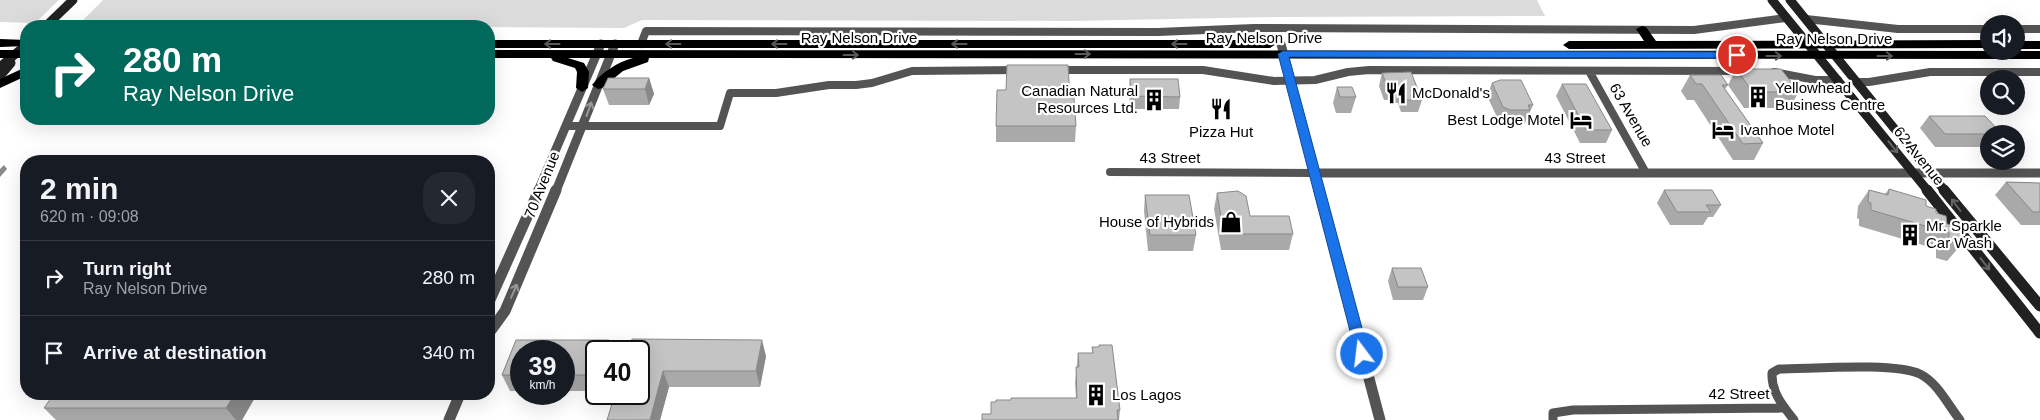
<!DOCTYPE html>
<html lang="en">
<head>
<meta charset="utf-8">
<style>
  :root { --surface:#171b24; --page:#242831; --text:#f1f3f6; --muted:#9ea1a6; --line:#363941 }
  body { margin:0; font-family:Helvetica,sans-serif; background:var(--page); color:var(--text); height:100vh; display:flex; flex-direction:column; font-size:19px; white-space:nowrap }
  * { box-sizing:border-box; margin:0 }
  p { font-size:16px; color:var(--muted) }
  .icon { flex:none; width:28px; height:28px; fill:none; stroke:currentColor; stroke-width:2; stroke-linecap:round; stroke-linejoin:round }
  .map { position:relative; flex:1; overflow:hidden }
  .side { position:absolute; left:20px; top:155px; width:475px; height:245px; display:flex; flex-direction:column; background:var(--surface); border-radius:20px; box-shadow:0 5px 20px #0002 }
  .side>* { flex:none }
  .guide { position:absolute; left:20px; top:20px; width:475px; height:105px; border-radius:20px; box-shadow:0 5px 20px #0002; background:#00695c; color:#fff; overflow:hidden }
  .buttons { position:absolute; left:1980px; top:15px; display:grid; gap:10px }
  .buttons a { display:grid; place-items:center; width:45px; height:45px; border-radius:50%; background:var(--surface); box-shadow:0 5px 20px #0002; font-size:25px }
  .speed { position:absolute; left:510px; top:340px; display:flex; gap:10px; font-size:25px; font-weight:700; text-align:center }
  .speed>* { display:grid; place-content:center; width:65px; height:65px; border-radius:50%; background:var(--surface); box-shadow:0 5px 20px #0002; line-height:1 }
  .speed small { font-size:12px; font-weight:400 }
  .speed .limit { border:2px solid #111; border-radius:8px; background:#fff; color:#111 }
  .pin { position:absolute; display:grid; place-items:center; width:42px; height:42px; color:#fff; margin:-21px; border:2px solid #fff; border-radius:50%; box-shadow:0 1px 5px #0007 }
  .me { position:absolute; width:55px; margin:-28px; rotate:345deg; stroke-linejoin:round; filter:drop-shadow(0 0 4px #0008) }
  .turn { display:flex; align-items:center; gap:18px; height:105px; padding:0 20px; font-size:22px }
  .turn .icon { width:65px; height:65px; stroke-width:2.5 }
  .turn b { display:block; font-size:35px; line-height:42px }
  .round { display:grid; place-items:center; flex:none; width:52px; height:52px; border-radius:20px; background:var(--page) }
  .headline { display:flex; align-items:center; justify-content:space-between; height:85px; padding:0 20px }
  h1 { font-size:30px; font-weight:700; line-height:38px }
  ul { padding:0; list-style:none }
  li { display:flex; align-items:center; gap:15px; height:75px; padding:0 20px; border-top:1px solid var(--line) }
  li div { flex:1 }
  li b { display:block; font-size:19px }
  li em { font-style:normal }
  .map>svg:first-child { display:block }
  .green { fill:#dbdbdb }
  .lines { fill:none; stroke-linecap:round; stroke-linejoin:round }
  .minor-far1 { stroke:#545454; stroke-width:8 }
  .minor { stroke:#545454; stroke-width:9 }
  .tertiary-far1 { stroke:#545454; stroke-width:9 }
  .tertiary { stroke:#545454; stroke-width:11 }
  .secondary-far1 { stroke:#212121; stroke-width:9 }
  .secondary { stroke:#212121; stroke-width:11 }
  .trunk { fill:#000; fill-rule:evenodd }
  .wall { fill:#a9a9a9 }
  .shaded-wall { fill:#898989 }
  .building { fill:#c4c4c4; stroke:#898989 }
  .oneway { stroke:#595959 }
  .oneway2 { stroke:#989898 }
  .oneway3 { stroke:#646464 }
  .route { fill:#1a73e8; stroke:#114b97 }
  .labels { text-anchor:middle; stroke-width:4.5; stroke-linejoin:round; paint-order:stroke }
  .street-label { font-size:15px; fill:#000; stroke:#fff }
  .poi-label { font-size:15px; fill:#000; stroke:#fff; text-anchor:start }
</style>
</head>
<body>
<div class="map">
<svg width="2040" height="420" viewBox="0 0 2040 420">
  <rect width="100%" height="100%" fill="#fff"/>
  <!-- green -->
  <path class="green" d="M0 0H59L35 23 0 22Z
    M103 0H1537L1545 16 1276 17 1071 21 642 20 624 28 78 25Z"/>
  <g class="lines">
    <!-- minor-far1 -->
    <path class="minor-far1" d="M1806 19 1898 29H1989
      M2016 29H2040
      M641 44 646 31 1158 32 1254 28 1694 30 1786 18
      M1056 70H1203L1274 81 1315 80 1348 72 1369 70 1746 71
      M1589 71 1646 173
      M1774 72 1815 80H1838
      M1857 82H1869L1930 72H2040
      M566 126H720L730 93H776L829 85H856L872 83 912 71 1018 70
      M1110 172 1315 173"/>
    <!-- minor -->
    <path class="minor" d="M1553 420V413L1573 410 1785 408
      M1794 420C1783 406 1771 392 1772 373L1779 369C1810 369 1894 362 1920 374 1938 383 1948 405 1960 420"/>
    <!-- tertiary-far1 -->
    <path class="tertiary-far1" d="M1281 44 1320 191
      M1315 173H2040
      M538 191 601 44
      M556 191 615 44"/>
    <!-- tertiary -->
    <path class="tertiary" d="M1319 190 1380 420
      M489 302 539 190
      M489 333 505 311 556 190
      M449 420 460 394"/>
    <!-- secondary-far1 -->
    <path class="secondary-far1" d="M1772 0 1928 191
      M1790 0 1945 191
      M46 26 73 0
      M0 67 26 45
      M0 76 11 63"/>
    <!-- secondary -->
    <path class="secondary" d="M1927 190 2040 333
      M1944 190 2040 306"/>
    <!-- trunk -->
    <path class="trunk" d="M1642 26 1646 27 1656 41 1989 40V48L1569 49 1563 45 1569 41H1644L1636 29Z
      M0 39 26 40V46L0 47Z
      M489 40H1270L1276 44 1270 48H489Z
      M2016 41H2040V49H2016Z
      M0 50H26V58H0Z
      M489 50 2040 51V59L649 58 648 62 623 71 602 88 598 89 592 85C602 72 618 62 633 58H568L584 63 589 72 588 88 582 92 576 88 577 72 575 68 553 61 551 58H489Z
      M26 67V76L0 88V79Z"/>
  </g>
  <!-- wall -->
  <path class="wall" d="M1736 69 1799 92 1789 108H1744L1728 85 1725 89 1763 143 1754 160H1733L1694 100H1687L1681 91 1690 75 1728 85Z
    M1382 73 1422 100 1418 112H1401L1398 103H1393L1392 100H1384L1379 86Z
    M649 78 654 94 649 105H609L603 89Z
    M1130 79 1180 97 1179 109H1130L1129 91Z
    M1492 83 1533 105 1525 123H1505L1498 119 1487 96Z
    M1562 84 1612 130 1606 143H1580L1556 96Z
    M1337 87 1356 97 1351 113H1336L1333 103Z
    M1070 98 1076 126 1075 142H996V126Z
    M1929 116 1989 134V147H1935L1920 128Z
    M2006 182 2040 183V225H2021L1995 195Z
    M1889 189 1926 206 1936 213 1947 224 1961 245 1947 261 1936 258V249L1859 226V219L1857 218 1858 206 1869 190 1885 194Z
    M1664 190 1721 205 1713 217H1708L1703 225H1670L1657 203Z
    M1217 193 1250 216 1293 234 1289 250H1221L1214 209Z
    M1145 195 1196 235 1193 251H1148L1144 211Z
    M1392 268 1428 287 1423 300H1393L1388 281Z
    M516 340H609L614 351H596V391H564V351H521V391H510L502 375Z
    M1092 347 1120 410 1119 420H982L991 414 1076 398 1075 383 1078 353H1092Z
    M639 351 766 356 760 387H669L660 420H607Z
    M257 394 242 420H56L44 408Z"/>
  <!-- shaded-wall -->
  <path class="shaded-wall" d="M649 78 654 94 649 105 645 89Z
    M4 165 7 169 0 177V169Z
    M609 340 614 351H605Z
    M762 340 766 356 760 387 756 371Z
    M663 371 669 387 660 420H650Z
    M235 394H257L242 420H236L226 408Z"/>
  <!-- building -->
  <path class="building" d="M1007 65H1068L1070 98H1074L1076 126H996L997 90H1006Z
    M1736 69H1781L1799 92H1753Z
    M1411 72 1422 100H1405L1402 91H1397L1396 88H1388L1382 73Z
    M1690 75H1721L1728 85H1722L1763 143 1743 144 1702 84H1696Z
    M608 78H649L645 89H603Z
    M1130 79H1178L1180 97 1131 96Z
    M1500 80H1521L1533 105H1528L1530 110H1510L1503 107 1492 83Z
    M1562 84H1586L1612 130H1586Z
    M1337 87H1352L1356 97H1340Z
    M1929 116H1985L2002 134H1945Z
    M2006 182 2040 183V212H2033Z
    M1889 189 1926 200V206L1936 209V213L1946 216 1947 224 1961 228V245L1949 241V233L1871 210V203L1868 202 1869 190 1888 195Z
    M1664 190H1712L1721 205H1706L1711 212H1677Z
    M1238 191 1246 196 1250 216H1289L1293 234H1224L1217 193Z
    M1145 195H1189L1196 235H1150Z
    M1392 268H1421L1428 287H1398Z
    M632 339 762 340 756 371H663L650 420H607L615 394H639V351H628Z
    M516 340H609L605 351H596V375H564V351H521V375H502Z
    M1099 345H1112L1120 410H1117L1118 420H982V414H991V402H996V400H1011V398H1077L1076 367H1079L1078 353H1093L1092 347H1099Z
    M54 394H235L226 408H44Z"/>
  <!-- one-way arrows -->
  <defs><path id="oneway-shaft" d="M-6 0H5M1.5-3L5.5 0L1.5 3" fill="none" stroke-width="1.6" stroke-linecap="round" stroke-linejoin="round" transform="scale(1.25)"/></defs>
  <g class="oneway">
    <use href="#oneway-shaft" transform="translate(552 44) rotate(180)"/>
    <use href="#oneway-shaft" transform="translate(673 44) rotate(180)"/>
    <use href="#oneway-shaft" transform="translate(779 44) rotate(-180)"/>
    <use href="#oneway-shaft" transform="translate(959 44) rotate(-180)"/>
    <use href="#oneway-shaft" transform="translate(1179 44) rotate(-180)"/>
    <use href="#oneway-shaft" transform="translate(1083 54)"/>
    <use href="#oneway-shaft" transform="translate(851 55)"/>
    <use href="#oneway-shaft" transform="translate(1774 56)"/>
    <use href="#oneway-shaft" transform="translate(1885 56)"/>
  </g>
  <g class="oneway2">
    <use href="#oneway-shaft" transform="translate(589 109) rotate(-70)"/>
    <use href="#oneway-shaft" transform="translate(514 291) rotate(-66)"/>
  </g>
  <g class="oneway3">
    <use href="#oneway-shaft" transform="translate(1893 147) rotate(51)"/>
    <use href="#oneway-shaft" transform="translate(1956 205) rotate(-127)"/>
    <use href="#oneway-shaft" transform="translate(1985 264) rotate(52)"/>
  </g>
  <!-- route -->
  <path class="route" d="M1283 51 1737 52 1742 55 1737 58 1289 57 1369 354 1367 358H1358L1356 354 1278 54Z"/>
  <!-- icons -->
  <defs>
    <g id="restaurant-bare" transform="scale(1.725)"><path d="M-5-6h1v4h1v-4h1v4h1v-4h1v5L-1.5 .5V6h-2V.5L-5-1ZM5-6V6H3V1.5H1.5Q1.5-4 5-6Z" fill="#000" stroke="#fff" stroke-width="2.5" paint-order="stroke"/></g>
    <g id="building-bare" transform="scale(1.725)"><path d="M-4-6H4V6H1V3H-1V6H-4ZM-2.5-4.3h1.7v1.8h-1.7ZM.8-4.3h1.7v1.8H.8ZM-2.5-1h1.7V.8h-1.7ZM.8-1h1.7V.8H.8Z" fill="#000" stroke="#fff" stroke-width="2.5" paint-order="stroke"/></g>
    <g id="hotel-bare" transform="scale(1.725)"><path d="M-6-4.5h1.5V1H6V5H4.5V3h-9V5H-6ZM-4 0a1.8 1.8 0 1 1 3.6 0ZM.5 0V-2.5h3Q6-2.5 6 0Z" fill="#000" stroke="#fff" stroke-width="2.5" paint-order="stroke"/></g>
    <g id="shop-bare" transform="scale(1.725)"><path d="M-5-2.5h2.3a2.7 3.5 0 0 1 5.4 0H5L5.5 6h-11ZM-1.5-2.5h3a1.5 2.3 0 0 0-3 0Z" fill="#000" stroke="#fff" stroke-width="2.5" paint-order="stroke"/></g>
  </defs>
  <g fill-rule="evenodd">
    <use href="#restaurant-bare" x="1396" y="93"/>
    <use href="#building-bare" x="1758" y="97"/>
    <use href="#building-bare" x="1154" y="100"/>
    <use href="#restaurant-bare" x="1221" y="109"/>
    <use href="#hotel-bare" x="1581" y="120"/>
    <use href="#hotel-bare" x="1723" y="130"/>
    <use href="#shop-bare" x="1231" y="222"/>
    <use href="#building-bare" x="1910" y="235"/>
    <use href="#building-bare" x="1096" y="395"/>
  </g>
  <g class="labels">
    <!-- street labels -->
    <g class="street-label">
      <text x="859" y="43">Ray Nelson Drive</text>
      <text x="1264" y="43">Ray Nelson Drive</text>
      <text x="1834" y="44">Ray Nelson Drive</text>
      <text transform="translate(1631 115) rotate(60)" y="5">63 Avenue</text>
      <text transform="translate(1919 156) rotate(51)" y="5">62 Avenue</text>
      <text x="1170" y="163">43 Street</text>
      <text x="1575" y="163">43 Street</text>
      <text transform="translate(542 185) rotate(-68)" y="5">70 Avenue</text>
      <text x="1739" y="399">42 Street</text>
    </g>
    <!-- poi labels -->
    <g class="poi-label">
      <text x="1775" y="93">Yellowhead<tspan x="1775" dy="17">Business Centre</tspan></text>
      <text x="1138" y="96" text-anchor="end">Canadian Natural<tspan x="1138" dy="17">Resources Ltd.</tspan></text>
      <text x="1412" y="98">McDonald's</text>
      <text x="1564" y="125" text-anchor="end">Best Lodge Motel</text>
      <text x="1740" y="135">Ivanhoe Motel</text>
      <text x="1221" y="137" text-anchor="middle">Pizza Hut</text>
      <text x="1214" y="227" text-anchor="end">House of Hybrids</text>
      <text x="1926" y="231">Mr. Sparkle<tspan x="1926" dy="17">Car Wash</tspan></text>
      <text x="1112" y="400">Los Lagos</text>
    </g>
  </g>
</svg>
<div class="buttons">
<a><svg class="icon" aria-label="sound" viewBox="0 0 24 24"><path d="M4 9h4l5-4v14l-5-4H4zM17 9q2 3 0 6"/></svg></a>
<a><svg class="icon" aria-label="search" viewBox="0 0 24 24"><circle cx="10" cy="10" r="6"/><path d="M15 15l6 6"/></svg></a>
<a><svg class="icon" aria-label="layers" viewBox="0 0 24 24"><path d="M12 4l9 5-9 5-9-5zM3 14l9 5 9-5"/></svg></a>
</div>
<div class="speed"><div>39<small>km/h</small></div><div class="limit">40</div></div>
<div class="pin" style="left:1737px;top:55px;background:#d93025"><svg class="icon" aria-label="arrive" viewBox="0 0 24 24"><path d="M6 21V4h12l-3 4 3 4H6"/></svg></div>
<svg class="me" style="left:1362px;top:354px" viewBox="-20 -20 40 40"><circle r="17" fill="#1a73e8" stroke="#fff" stroke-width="3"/><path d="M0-11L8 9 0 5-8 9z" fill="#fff"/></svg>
<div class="guide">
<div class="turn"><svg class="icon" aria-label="right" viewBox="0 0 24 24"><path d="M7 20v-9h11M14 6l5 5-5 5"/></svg><div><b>280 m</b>Ray Nelson Drive</div></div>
</div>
<section class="side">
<div class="headline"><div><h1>2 min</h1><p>620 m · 09:08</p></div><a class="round"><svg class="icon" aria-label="close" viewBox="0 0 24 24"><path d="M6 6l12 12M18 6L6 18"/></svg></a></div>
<ul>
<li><svg class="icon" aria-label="right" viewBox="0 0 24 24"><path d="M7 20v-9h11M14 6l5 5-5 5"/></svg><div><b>Turn right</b><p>Ray Nelson Drive</p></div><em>280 m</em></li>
<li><svg class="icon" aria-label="arrive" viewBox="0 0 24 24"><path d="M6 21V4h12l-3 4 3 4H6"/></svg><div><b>Arrive at destination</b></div><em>340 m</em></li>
</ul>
</section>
</div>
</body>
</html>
